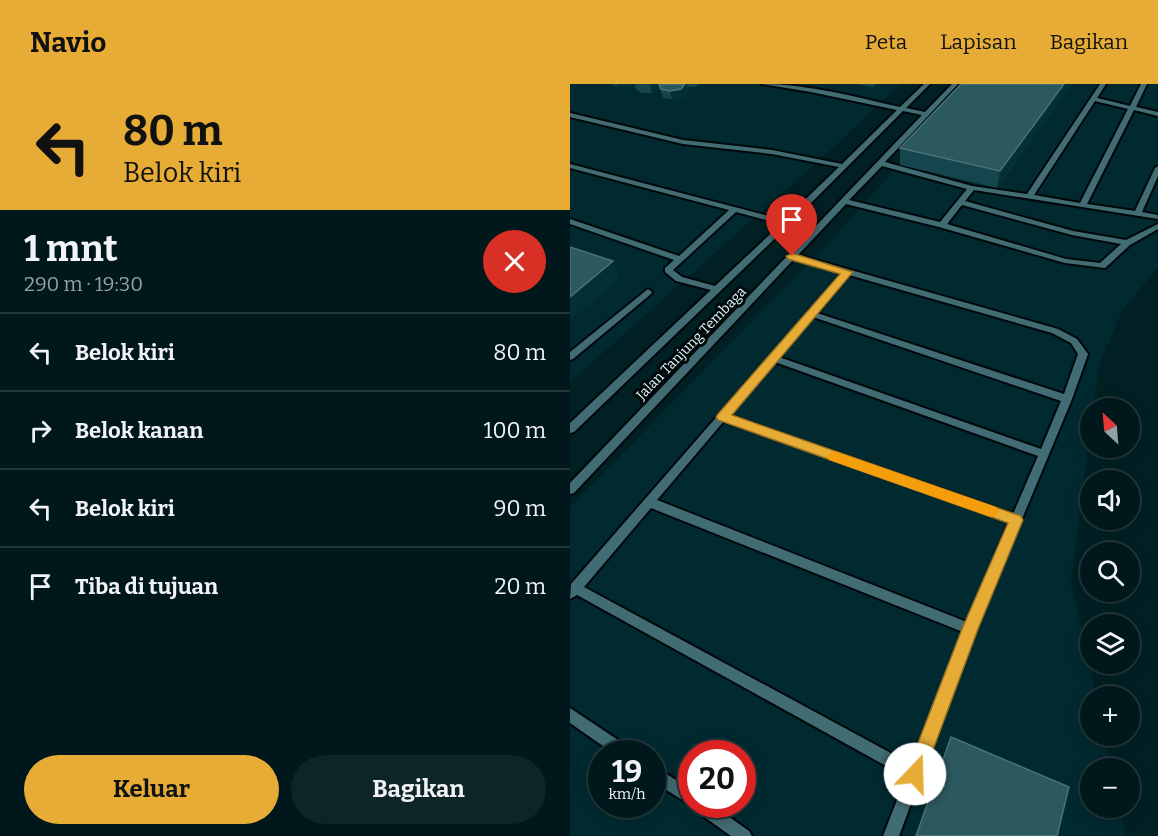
<!DOCTYPE html>
<html lang="id">
<head>
<meta charset="utf-8">
<style>
  :root { --surface:#00181b; --page:#0e2528; --text:#f1f3f6; --muted:#95a0a3; --line:#22373a; --accent:#e7ac36 }
  body { margin:0; font-family:Bitter,serif; background:var(--page); color:var(--text); height:100vh; display:flex; flex-direction:column; font-size:22px; white-space:nowrap }
  * { box-sizing:border-box; margin:0 }
  p { font-size:20px; color:var(--muted) }
  .icon { flex:none; width:33px; height:33px; fill:none; stroke:currentColor; stroke-width:2; stroke-linecap:round; stroke-linejoin:round }
  .map { position:relative; flex:1; overflow:hidden }
  .drawer { display:flex; flex-direction:column; background:var(--surface); width:570px }
  .drawer>* { flex:none }
  .guide { background:#e7ac36; color:#111; overflow:hidden }
  .needle { width:39px; rotate:334deg }
  .tools { position:absolute; left:510px; top:314px; display:grid; gap:12px }
  .tools a { display:grid; place-items:center; width:60px; height:60px; border-radius:50%; background:var(--surface); box-shadow:0 3px 15px #0003,0 0 0 2px var(--line); font-size:30px }
  .speed { position:absolute; left:18px; top:656px; display:flex; gap:12px; font-size:30px; font-weight:700; text-align:center }
  .speed>* { display:grid; place-content:center; width:78px; height:78px; border-radius:50%; background:var(--surface); box-shadow:0 3px 15px #0003,0 0 0 2px var(--line); line-height:1 }
  .speed small { font-size:15px; font-weight:400 }
  .speed .limit { border:9px solid #d22; background:#fff; color:#111 }
  .pin { position:absolute; display:grid; place-items:center; width:51px; height:51px; color:#fff; margin:-62px -26px; border-radius:50% 50% 50% 0; rotate:-45deg; box-shadow:0 0 6px #0007 }
  .pin .icon { rotate:45deg }
  .me { position:absolute; width:66px; margin:-33px; rotate:21deg; stroke-linejoin:round; filter:drop-shadow(0 0 4px #0008) }
  .turn { display:flex; align-items:center; gap:21px; height:126px; padding:0 24px; font-size:27px }
  .turn .icon { width:78px; height:78px; stroke-width:2.5 }
  .turn b { display:block; font-size:42px; line-height:51px }
  .round { display:grid; place-items:center; flex:none; width:63px; height:63px; border-radius:32px; background:var(--page) }
  .summary { display:flex; align-items:center; justify-content:space-between; height:102px; padding:0 24px }
  h1 { font-size:36px; font-weight:700; line-height:45px }
  .primary-button { display:flex; gap:12px; margin-top:auto; padding:12px 24px }
  .primary-button a { flex:1; height:69px; border-radius:36px; background:var(--accent); color:#111; font-size:24px; font-weight:700; line-height:69px; text-align:center }
  .primary-button a+a { background:var(--page); color:var(--text) }
  ul { padding:0; list-style:none }
  li { display:flex; align-items:center; gap:18px; height:78px; padding:0 24px; border-top:2px solid var(--line) }
  li div { flex:1 }
  li b { display:block; font-size:22px }
  li em { font-style:normal }
  header { display:flex; align-items:center; gap:36px; box-sizing:border-box; height:84px; padding:0 30px; background:var(--accent); color:#111 }
  header strong { font-size:28px }
  nav { display:flex; gap:33px; margin-inline-start:auto; font-size:21px }
  main { display:flex; flex:1; min-height:0 }
  .map>svg:first-child { display:block }
  .built { fill:#002a30; fill-rule:evenodd }
  .lines { fill:none; stroke-linecap:round; stroke-linejoin:round }
  .service-casing { stroke:#00080b; stroke-width:4 }
  .service { fill:#426c73; fill-rule:evenodd }
  .wall { fill:#16464d }
  .shaded-wall { fill:#042f35 }
  .building { fill:#2c5960; stroke:#497278; stroke-width:1.5 }
  .route { fill:#e7ac36; stroke:#967023; stroke-width:1.5 }
  .slow { fill:#f59e0b }
  .labels { text-anchor:middle; stroke-width:6; stroke-linejoin:round; paint-order:stroke }
  .far-street-label { font-size:14px; fill:#e2f8fc; stroke:#00080a }
</style>
</head>
<body>
<header>
<strong>Navio</strong>
<nav><a>Peta</a><a>Lapisan</a><a>Bagikan</a></nav>
</header>
<main>
<section class="drawer">
<div class="guide">
<div class="turn"><svg class="icon" aria-label="left" viewBox="0 0 24 24"><path d="M17 20v-9H6M10 6l-5 5 5 5"/></svg><div><b>80 m</b>Belok kiri</div></div>
</div>
<div class="summary"><div><h1>1 mnt</h1><p>290 m · 19:30</p></div><a class="round" style="background:#d93025;color:#fff"><svg class="icon" aria-label="close" viewBox="0 0 24 24"><path d="M6 6l12 12M18 6L6 18"/></svg></a></div>
<ul>
<li><svg class="icon" aria-label="left" viewBox="0 0 24 24"><path d="M17 20v-9H6M10 6l-5 5 5 5"/></svg><div><b>Belok kiri</b></div><em>80 m</em></li>
<li><svg class="icon" aria-label="right" viewBox="0 0 24 24"><path d="M7 20v-9h11M14 6l5 5-5 5"/></svg><div><b>Belok kanan</b></div><em>100 m</em></li>
<li><svg class="icon" aria-label="left" viewBox="0 0 24 24"><path d="M17 20v-9H6M10 6l-5 5 5 5"/></svg><div><b>Belok kiri</b></div><em>90 m</em></li>
<li><svg class="icon" aria-label="arrive" viewBox="0 0 24 24"><path d="M6 21V4h12l-3 4 3 4H6"/></svg><div><b>Tiba di tujuan</b></div><em>20 m</em></li>
</ul>
<div class="primary-button"><a>Keluar</a><a>Bagikan</a></div>
</section>
<div class="map">
<svg width="588" height="752" viewBox="0 0 588 752">
  <rect width="100%" height="100%" fill="#002024"/>
  <!-- built -->
  <path class="built" d="M0 0H330L264 63 0 298Z
    M401 0H588V183L552 227 529 281 523 324H520V345L501 497 526 612H520V651H534L541 684H520V723H550L556 752H0V423L269 148ZM32 669H82V720H32ZM122 669H172V720H122Z"/>
  <g class="lines">
    <!-- service casing -->
    <g class="service-casing">
      <path id="service" d="M192 0C239 0 285 13 330 23L354 0H360L336 24 355 28 382 0H388L315 78 402 102 457 110 530 0H536L527 14 560 22 571 0H577L566 23 588 28V32L564 26 517 120 565 127 585 84 588 82V92L572 128 588 131V135L404 106 395 117 503 147 556 156 588 140V145L560 161 535 184 495 179 369 143 276 120 228 171 488 245 507 255 518 270 502 315 406 545 329 752H313L336 693 7 511 0 515 1 500 272 189 224 175 4 409 0 410V399L352 31 333 27 219 141 4 348 0 349V339L141 206 106 197 95 188V184L104 176 0 140V135L109 172 159 126 0 84V80L214 136 269 83 202 70 113 60 0 33V29L113 56 202 66 272 80 327 26 241 8ZM525 17 558 25 510 119 464 111ZM312 82 397 105 370 138 279 116ZM392 121 502 151 551 160 530 179 496 175 377 140ZM166 128 211 140 145 202 112 193 103 186ZM279 191 482 249 501 259 508 270 494 310 247 229ZM243 233 491 317 471 365 209 273ZM205 278 468 372 443 430 159 331ZM154 337 439 438 397 538 87 416ZM81 424 393 548 341 680 14 503Z
        M78 205 82 208 81 210 3 275 0 276V268Z
        M0 624 60 664 62 669H43L0 639Z
        M82 681 122 706V720H141L179 747 182 752H161L123 725 122 722 82 697Z"/>
    </g>
    <!-- service -->
    <use href="#service" class="service"/>
  </g>
  <!-- wall -->
  <path class="wall" d="M42 0H130L124 3H118V7L113 14 102 15 93 14 90 5 82 9H71L65 4V1L47 3Z
    M288 0H306L303 3Z
    M502 0 427 104 330 81V64Z"/>
  <!-- shaded-wall -->
  <path class="shaded-wall" d="M47 0H65V1L47 3Z
    M81 0H92H89L90 5 82 9 80 1Z
    M115 0H117L118 7 113 14 102 15 100 7Z
    M494 0H502L427 104 430 87Z
    M43 177 49 195 0 236V213Z"/>
  <!-- building -->
  <path class="building" d="M89 0H115L111 5 100 7 91 5Z
    M391 0H494L430 87 330 64Z
    M0 163 43 177 0 213Z
    M381 653 499 703 487 752H346Z"/>
  <!-- route -->
  <path class="route" d="M222 169 283 188 162 331 451 432 453 436 408 545 354 690 351 697 345 699 338 697 336 690 392 545 438 439 148 336 146 333 148 330 270 190 218 175 216 172Z"/>
  <!-- slow -->
  <path class="slow" d="M264 367 426 423 429 427 426 431 421 433 259 376 257 372Z"/>
  <g class="labels">
    <!-- far-street labels -->
    <g class="far-street-label">
      <text transform="translate(121 259) rotate(-46)" y="5">Jalan Tanjung Tembaga</text>
    </g>
  </g>
</svg>
<div class="tools">
<a><svg class="needle" viewBox="-14 -14 28 28"><path d="M0-13l5 13h-10z" fill="#e53935"/><path d="M0 13l5-13h-10z" fill="#95a0a3"/></svg></a>
<a><svg class="icon" aria-label="sound" viewBox="0 0 24 24"><path d="M4 9h4l5-4v14l-5-4H4zM17 9q2 3 0 6"/></svg></a>
<a><svg class="icon" aria-label="search" viewBox="0 0 24 24"><circle cx="10" cy="10" r="6"/><path d="M15 15l6 6"/></svg></a>
<a><svg class="icon" aria-label="layers" viewBox="0 0 24 24"><path d="M12 4l9 5-9 5-9-5zM3 14l9 5 9-5"/></svg></a>
<a>+</a>
<a>−</a>
</div>
<div class="speed"><div>19<small>km/h</small></div><div class="limit">20</div></div>
<div class="pin" style="left:222px;top:172px;background:#d93025"><svg class="icon" aria-label="arrive" viewBox="0 0 24 24"><path d="M6 21V4h12l-3 4 3 4H6"/></svg></div>
<svg class="me" style="left:345px;top:690px" viewBox="-20 -20 40 40"><circle r="19" fill="#fff"/><path d="M0-13L10 11 0 6-10 11z" fill="#e7ac36"/></svg>
</div>
</main>
</body>
</html>
